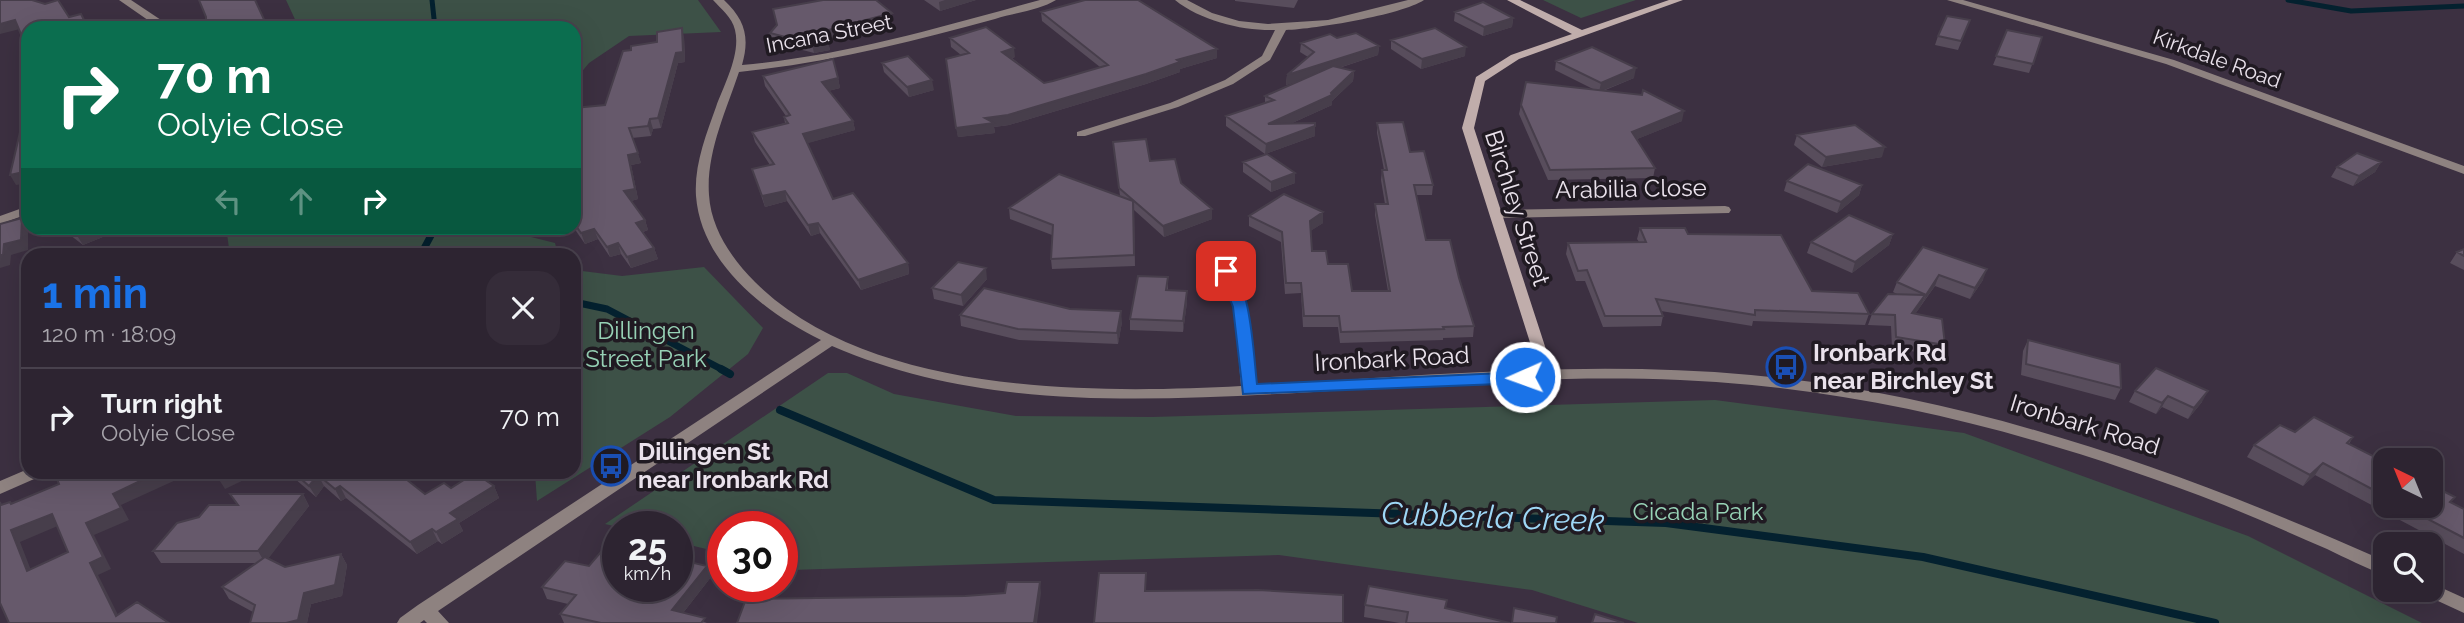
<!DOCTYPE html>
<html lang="en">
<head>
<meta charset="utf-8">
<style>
  :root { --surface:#2d2431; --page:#352c39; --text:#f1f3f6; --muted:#a7a4ab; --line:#48414d; --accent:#1a73e8 }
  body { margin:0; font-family:Raleway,sans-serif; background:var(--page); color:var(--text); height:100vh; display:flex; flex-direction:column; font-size:26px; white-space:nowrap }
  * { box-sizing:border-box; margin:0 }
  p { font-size:23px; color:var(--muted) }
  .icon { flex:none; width:38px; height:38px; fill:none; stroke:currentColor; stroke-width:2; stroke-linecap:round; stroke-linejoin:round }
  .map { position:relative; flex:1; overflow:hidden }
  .panel { position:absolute; left:21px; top:248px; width:560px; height:231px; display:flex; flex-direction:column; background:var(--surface); border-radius:21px; box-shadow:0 7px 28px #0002,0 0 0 2px var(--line) }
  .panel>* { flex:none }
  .guide { position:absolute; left:21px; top:21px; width:560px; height:214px; border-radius:21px; box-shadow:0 7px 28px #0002,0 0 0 2px var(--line); background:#0b6e4f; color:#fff; overflow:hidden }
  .needle { width:46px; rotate:317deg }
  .tools { position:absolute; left:2373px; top:448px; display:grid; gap:14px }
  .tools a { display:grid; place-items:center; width:70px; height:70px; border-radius:14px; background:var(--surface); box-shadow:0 7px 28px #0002,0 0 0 2px var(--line); font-size:35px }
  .speed { position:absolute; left:602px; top:511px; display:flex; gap:14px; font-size:35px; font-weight:700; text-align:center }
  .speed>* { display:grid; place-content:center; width:91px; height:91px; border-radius:50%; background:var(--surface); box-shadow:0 7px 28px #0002,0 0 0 2px var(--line); line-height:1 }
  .speed small { font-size:18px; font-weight:400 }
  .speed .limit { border:10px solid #d22; background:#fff; color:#111 }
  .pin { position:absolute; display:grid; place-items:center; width:60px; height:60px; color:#fff; margin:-30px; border-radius:14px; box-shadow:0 4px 10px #0006 }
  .me { position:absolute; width:77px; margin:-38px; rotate:268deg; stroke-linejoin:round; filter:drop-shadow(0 0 5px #0008) }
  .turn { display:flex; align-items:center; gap:24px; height:147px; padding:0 21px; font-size:32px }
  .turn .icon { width:91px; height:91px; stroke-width:2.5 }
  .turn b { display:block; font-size:49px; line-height:60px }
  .lanes { display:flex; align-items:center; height:66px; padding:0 21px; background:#0003; justify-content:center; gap:35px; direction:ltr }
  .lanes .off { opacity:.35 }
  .round { display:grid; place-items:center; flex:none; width:74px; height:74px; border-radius:21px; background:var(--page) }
  .head { display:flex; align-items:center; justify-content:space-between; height:119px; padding:0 21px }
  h1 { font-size:42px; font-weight:700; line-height:52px; color:var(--accent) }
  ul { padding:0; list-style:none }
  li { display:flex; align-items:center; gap:21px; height:98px; padding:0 21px; border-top:2px solid var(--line) }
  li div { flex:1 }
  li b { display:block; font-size:26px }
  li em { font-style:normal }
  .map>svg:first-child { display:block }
  .green { fill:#3d5147 }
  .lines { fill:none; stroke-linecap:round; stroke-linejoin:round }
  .stream-far2 { stroke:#04212f; stroke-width:5 }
  .stream-far1 { stroke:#04212f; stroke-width:7 }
  .stream { stroke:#04212f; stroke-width:8 }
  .street { fill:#8e8280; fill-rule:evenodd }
  .secondary { fill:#c0adab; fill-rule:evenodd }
  .wall { fill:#584d5c }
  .shaded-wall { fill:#473e4b }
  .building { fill:#66596b; stroke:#473e4b; stroke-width:2; fill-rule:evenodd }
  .route { fill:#1a73e8; stroke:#114b97; stroke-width:2 }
  .labels { text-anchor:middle; stroke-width:7; stroke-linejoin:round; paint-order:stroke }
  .far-street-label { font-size:21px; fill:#eae2ec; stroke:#201a22 }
  .street-label { font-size:24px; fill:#eae2ec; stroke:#201a22 }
  .park-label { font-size:24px; fill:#97d2b6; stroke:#201a22 }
  .poi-label { font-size:24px; font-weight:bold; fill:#eae2ec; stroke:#201a22; text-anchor:start }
  .near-water-label { font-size:32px; font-style:italic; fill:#9ed7f6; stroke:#201a22 }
</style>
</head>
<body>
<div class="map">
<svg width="2464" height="623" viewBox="0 0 2464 623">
  <rect width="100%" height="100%" fill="#3c3041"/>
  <!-- green -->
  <path class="green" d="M286 0H698L721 32 629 36 589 63 574 81V28H299Z
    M1543 0H1636L1581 18Z
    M247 228H520L523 235 555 243 558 255H230L227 234Z
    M704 267 763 328 748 354 670 417 537 501 535 473 574 472V270L622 276Z
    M828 373H847L894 394 1016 416 1152 417 1715 400 1964 433 2248 536 2422 623H1638L1532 590 1279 555 790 570 782 568V527H723V553L677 542V527H618L605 524Z"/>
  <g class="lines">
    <!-- stream-far2 -->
    <path class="stream-far2" d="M432 0 435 28
      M2288 0 2351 11 2464 6"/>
    <!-- stream-far1 -->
    <path class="stream-far1" d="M420 256 435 228
      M574 302 607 309 725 371"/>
    <!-- stream -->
    <path class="stream" d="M721 369 730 374
      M780 410 994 500 1666 523 1923 557 2215 623"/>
    <!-- street -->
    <path class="street" d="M119 0H131L164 22 165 28H155V25Z
      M713 0H724C745 20 750 37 742 65 844 56 941 27 1040 0H1056C1040 10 1014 13 995 19 911 42 827 63 739 72 726 111 706 153 709 195 711 229 732 259 755 282 869 395 1091 394 1241 386L1234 307 1219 271 1226 267C1249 275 1254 362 1256 385 1420 376 1587 360 1751 375 1973 396 2182 471 2385 561V575C2365 568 2346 558 2327 549 2293 534 2258 519 2224 505 2072 446 1915 401 1752 385 1602 370 1448 384 1297 393 1140 401 980 410 832 346L438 611 449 623H427L424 620 420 623H397L400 618 418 605 821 340C765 313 701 263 696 196 694 165 706 135 716 107 724 85 741 54 735 30 732 17 721 9 713 0Z
      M1175 0H1187L1212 13 1239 21 1268 24 1328 20 1408 0H1424C1401 15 1315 29 1286 30L1270 60 1233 84 1178 107 1085 136H1077V132L1170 103 1225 80 1262 56 1275 30C1243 31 1201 21 1175 0Z
      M1947 0H1963L2174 60 2464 166V174L2166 64Z
      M28 206V214L0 224V216Z
      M1725 206 1729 207 1731 210 1729 213 1496 218 1490 214 1496 210Z
      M28 469V472H43L41 476 0 494V481Z
      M2431 583 2464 598V613L2425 595 2422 590H2431Z"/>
    <!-- secondary -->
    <path class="secondary" d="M1507 0H1520L1582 30 1669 0H1683L1519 59 1485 81 1474 128 1555 377 1548 382 1541 377 1462 128 1476 77 1511 55 1572 34Z"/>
  </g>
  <!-- wall -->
  <path class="wall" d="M924 0H976L940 11Z
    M1235 0H1298L1294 8 1235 1Z
    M773 9 893 22 827 40 830 50 814 53 772 42 770 33 777 25Z
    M1041 12 1217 49V58L1180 69V72L1146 84 1009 125 994 127 995 133 958 137 946 59 961 55 951 47 950 38 1015 57 1012 58 1044 83 1053 81 1100 67 1042 21Z
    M1455 12 1513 18 1512 27 1483 36 1454 21Z
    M1970 20 1958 50 1935 45 1938 36Z
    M2007 30 2042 37 2029 73 1993 65Z
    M684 37 685 62 678 63 661 128 653 129 651 136 632 138 641 163 631 165 638 199 631 201 645 220 648 230 643 232 654 248 658 259 631 268 621 254 610 257 598 239 585 244 574 228V108L605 105 631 50 657 42Z
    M1337 38 1379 46 1378 55 1339 68 1354 71 1353 81 1332 101V105L1290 124 1315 126V136L1265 154 1226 126V116L1265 103V96L1302 80 1286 85 1287 75 1308 57 1300 52 1301 43Z
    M1391 40 1465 56 1421 69 1391 49Z
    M1556 61 1634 78 1603 91 1682 121 1637 139 1655 168 1653 178 1548 180 1519 114 1521 105 1593 89 1555 70Z
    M882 63 934 90 909 97 884 72Z
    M763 76 838 78 840 88 828 91 853 121 855 130 807 143 833 199 908 263 909 274 861 290 820 233 811 236 787 201 765 207 752 169 770 165 755 142 752 132 785 123 784 117 786 116 765 86Z
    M1377 123 1410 152 1433 185 1432 195H1416L1426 240 1459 278 1474 326 1473 337 1443 338V340L1340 343 1338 327H1303L1301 293 1285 294 1281 242 1249 226V216L1323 223 1310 231 1312 251 1328 264 1352 291H1388L1375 215V204H1385L1381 180 1382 170H1384L1377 133Z
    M1797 135 1882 157 1822 167 1794 145Z
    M1113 142 1150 161 1181 183 1212 219 1164 237 1134 210 1135 266 1052 269 1051 259 1052 235 1010 219 1009 208 1120 196Z
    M1243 162 1295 173V183L1271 192 1243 172Z
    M2381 162 2375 172 2353 186 2331 177 2337 167Z
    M1787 181 1862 185 1859 195 1837 213 1784 191Z
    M61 228H125L83 245Z
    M1640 228 1688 234 1812 291 1869 314 1865 325 1753 321 1752 326 1661 311 1663 316 1661 326 1603 327 1585 281H1576L1566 254 1568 243 1639 242 1637 239Z
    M1893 234 1889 245 1852 273 1807 253 1811 242Z
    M1923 247 1983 280 1970 299 1935 286 1915 314 1945 345 1941 356 1892 348 1891 326 1868 325 1872 314 1897 294 1893 292 1897 282Z
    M2464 249V270L2450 263 2457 252Z
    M1168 277V290L1187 291V302L1183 332 1130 330V319Z
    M987 279 963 306 934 299 932 288Z
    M960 315 1122 322 1118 344 1019 340 961 326Z
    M2028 340 2121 388 2115 400 2021 375 2023 351Z
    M2135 391 2202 402 2188 419 2162 407 2156 414 2129 402Z
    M2295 432 2353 437 2349 444 2385 462V506H2431L2451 503 2464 509V554L2315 475 2303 486 2247 457 2254 445Z
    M287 472H397L425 494 451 488 494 486 499 498 459 523 463 531 442 544 438 541 417 554 346 498 341 501 324 486 316 497Z
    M230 494H303L309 506 268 558 285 567 341 554 347 565 342 596 311 604 307 623H250L253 612 229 599 222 587 256 563H161L153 551 237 505Z
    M711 577 683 613 707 623H564L560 614 568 604 547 599 542 587 618 586Z
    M1365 605 1445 608 1510 623H1400L1364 617Z"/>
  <!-- shaded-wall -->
  <path class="shaded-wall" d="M945 0H976L940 11 939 2Z
    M892 13 893 22 827 40 825 31Z
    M1513 18 1512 27 1483 36 1484 27Z
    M15 20 20 29 0 34V24Z
    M682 28 684 37 685 62 678 63 661 128 658 118Z
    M28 38V47L23 39Z
    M828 41 830 50 814 53 812 44Z
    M1379 46 1378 55 1286 85 1287 75Z
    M1466 47 1465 56 1421 69 1422 59Z
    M1014 48 1015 57 1003 61 1002 52Z
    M1217 49V58L1180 69V72L1146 84 1009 125 994 127 995 133 958 137 956 128 985 118Z
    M1636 68 1634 78 1599 92 1601 83Z
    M1354 71 1353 81 1332 101V105L1268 134V124L1331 93Z
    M838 78 840 88 824 92 822 82Z
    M932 80 934 90 909 97 907 87Z
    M1684 111 1682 121 1630 142 1632 132Z
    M650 119 653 129 651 136 648 126Z
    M853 121 855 130 805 144 803 134Z
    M1315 126V136L1265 154 1266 144Z
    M1885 147 1882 157 1822 167 1826 157Z
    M638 153 641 163 631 165 638 199 627 202 624 191 628 155Z
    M2381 162 2375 172 2353 186 2359 176Z
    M28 171V183L16 185 10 175Z
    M1295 173V183L1271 192V182Z
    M1862 185 1859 195 1837 213 1841 202Z
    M785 191 787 201 765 207 762 196Z
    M1212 209V219L1164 237 1163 226Z
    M1323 212V223L1309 232 1310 221Z
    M22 218 28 229V250L11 255 10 265 0 268V255L4 244Z
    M645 220 648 230 639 233 636 223Z
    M818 223 820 233 811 236 808 225Z
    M93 228H125L83 245 76 234Z
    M594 229 598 239 585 244 581 233Z
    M1893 234 1889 245 1852 273 1855 262Z
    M618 243 621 254 610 257 607 247Z
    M654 248 658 259 631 268 627 257Z
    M908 263 909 274 861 290 858 280Z
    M986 268 987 279 963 306 961 295Z
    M1987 269 1983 280 1970 299 1975 288Z
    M1939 275 1935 286 1921 305 1926 295Z
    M1187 291V302L1183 332V321Z
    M1925 295 1921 306 1908 324 1912 313Z
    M1121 311 1122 322 1118 344 1117 333Z
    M2208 391 2202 402 2188 419 2194 408Z
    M2168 396 2162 407 2156 414 2162 403Z
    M2323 463 2315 475 2303 486 2310 475Z
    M159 472H209L193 480 189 474 121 505 129 520 94 535 111 569 98 575 122 623 116 616 90 563 86 523 113 494Z
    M230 472H261L225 489 218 478Z
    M318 475 324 486 316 497 309 486Z
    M340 486 346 498 341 501 335 489Z
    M494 486 499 498 459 523 463 531 442 544 436 532 450 513Z
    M303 494 309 506 265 563 258 551Z
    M52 514 60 525 20 542 36 583 27 571 11 530Z
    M432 529 438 541 417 554 410 542Z
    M341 554 347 565 342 596 311 604 307 623H286L304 593Z
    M707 566 711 577 676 622 672 610Z
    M1040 582 1041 593 1037 623H1034Z"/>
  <!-- building -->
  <path class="building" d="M0 0H32L45 4 58 0 69 17 81 14 88 28H28V38L23 39 15 20 0 24Z
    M199 0H255L268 28H206V17Z
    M823 0H876L892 13 825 31 828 41 812 44 770 33 777 25 773 9Z
    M1085 0H1138L1217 49 1177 60 1180 62 1146 74 1008 115 985 118 994 123 956 128 946 59 969 53 950 38 986 27 1014 48 1002 52 1044 83 1053 81 1108 65 1041 12Z
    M1483 2 1513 18 1484 27 1455 12Z
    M1947 16 1970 20 1961 41 1938 36Z
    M682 28 683 52 676 53 658 118 650 119 648 126 629 128 638 153 628 155 635 189 624 191 645 220 636 223 654 248 627 257 618 243 607 247 594 229 581 233 574 223V108L605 105 623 51 631 50V46L657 42V32Z
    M1435 28 1466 47 1422 59 1391 40Z
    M2007 30 2042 37 2033 64 1996 56Z
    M1356 33 1379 46 1287 75 1314 52 1301 43 1330 34 1337 38Z
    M1592 47 1636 68 1601 83 1556 61Z
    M908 56 932 80 907 87 882 63Z
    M833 59 838 78 822 82 853 121 803 134 833 199 853 193 908 263 858 280 818 223 808 225 785 191 762 196 752 169 774 164 752 132 788 123 784 117 790 115 763 76Z
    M1333 66 1354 71 1331 93 1332 95 1268 124 1315 123V126L1266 144 1226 116 1274 100 1265 96Z
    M1526 82 1642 95 1643 90 1684 111 1632 132 1655 168 1550 170 1521 105Z
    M27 102H28V171L10 175Z
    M1403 122 1410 152 1424 151 1433 185H1414L1426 240H1450L1459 278 1474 326 1443 327 1444 329 1341 332 1339 316H1304L1301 283H1286L1282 232 1249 216 1284 194 1323 212 1310 221 1312 251H1326L1328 264H1348L1352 291H1390L1375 204H1388L1382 170H1387L1377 123Z
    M1855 125 1885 147 1826 157 1797 135Z
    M1146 139 1150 161 1175 159 1181 183 1212 209 1163 226 1119 188 1113 142Z
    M2357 153 2381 162 2359 176 2337 167Z
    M1267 154 1295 173 1271 182 1243 162Z
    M1808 164 1862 185 1841 202 1787 181Z
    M1059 174 1133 201 1134 255 1051 259 1053 225 1009 208Z
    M1849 215 1893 234 1855 262 1811 242Z
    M22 218 21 240 4 244 3 255H0V224Z
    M68 228H93L76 234Z
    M1640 228H1685L1688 234 1781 235 1812 291 1858 293 1869 314 1755 310V315L1656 299 1663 316H1605L1587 270 1578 271 1568 243 1646 242Z
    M1923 247 1987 269 1975 288 1939 275 1926 295 1897 282Z
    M2464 249V256L2457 252Z
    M958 262 986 268 961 295 932 288Z
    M1138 276 1168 277 1166 290 1187 291 1183 321 1130 319Z
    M984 288 1070 309 1121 311 1117 333 1018 329 960 315Z
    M1888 294 1925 295 1912 313 1942 319 1945 345 1896 337 1895 315 1872 314Z
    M2028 340 2120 364 2121 388 2026 364Z
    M2156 368 2208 391 2194 408 2168 396 2162 403 2135 391Z
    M2314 417 2353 437 2347 443 2385 462V496L2323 463 2310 475 2254 445 2280 425 2295 432Z
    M67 472H159L113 494 121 508 86 523 103 557 90 563 116 616 137 602 169 623H9L0 603V502L1 505 10 502 11 504 59 484 56 477ZM52 514 68 552 27 571 11 530Z
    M215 472H230L218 478Z
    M293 472H397L425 494 444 483 451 488 475 473 494 486 450 513 458 519 436 532 432 529 410 542 340 486 335 489 318 475 309 486Z
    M2431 485 2455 497 2450 502 2464 509V538L2403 506H2431Z
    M230 494H303L258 551H153L177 523 199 517 209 505H238Z
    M618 532V586H677V559L707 566 672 610 705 618 701 623H601L560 614 576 595 542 587 565 561 589 566Z
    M341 554 335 585 304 593 298 620 286 623H250L255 605 222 587 265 557 285 567Z
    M1099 573H1146L1145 591 1258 590 1343 595V623H1094Z
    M1007 582H1040L1034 623H737L746 599 965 596 1005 593Z
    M1369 586 1447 600 1445 608 1510 623H1406L1408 612 1365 605Z
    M1514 608 1557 617 1556 623H1512Z
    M1595 614 1624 623H1592Z"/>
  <!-- route -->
  <path class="route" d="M1226 266C1251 273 1254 362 1257 384L1525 372 1533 377 1525 383 1243 394 1233 307 1219 271Z"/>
  <!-- icons -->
  <defs>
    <g id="bus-ring" transform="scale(2.0125)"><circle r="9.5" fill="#201a22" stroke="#1a4fb4" stroke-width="1.5"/><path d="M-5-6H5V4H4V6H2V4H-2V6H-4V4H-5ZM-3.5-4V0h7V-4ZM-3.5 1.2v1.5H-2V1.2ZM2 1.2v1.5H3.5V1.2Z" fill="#1a4fb4"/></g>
  </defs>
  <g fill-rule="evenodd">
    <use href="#bus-ring" x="1786" y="367"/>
    <use href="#bus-ring" x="611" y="466"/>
  </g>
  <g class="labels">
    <!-- far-street labels -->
    <g class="far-street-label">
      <text transform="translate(829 34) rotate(-11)" y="7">Incana Street</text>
      <text transform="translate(2217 59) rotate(20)" y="7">Kirkdale Road</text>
    </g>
    <!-- street labels -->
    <g class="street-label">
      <text transform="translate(1631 189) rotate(-1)" y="8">Arabilia Close</text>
      <text transform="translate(1517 208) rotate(72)" y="8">Birchley Street</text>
      <text transform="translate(1392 359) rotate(-3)" y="8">Ironbark Road</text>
      <text transform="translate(2085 425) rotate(17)" y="8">Ironbark Road</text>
    </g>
    <!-- park labels -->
    <g class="park-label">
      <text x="646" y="339">Dillingen<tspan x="646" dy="28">Street Park</tspan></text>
      <text x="1698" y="520">Cicada Park</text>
    </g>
    <!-- poi labels -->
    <g class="poi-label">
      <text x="1813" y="361">Ironbark Rd<tspan x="1813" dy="28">near Birchley St</tspan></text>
      <text x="638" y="460">Dillingen St<tspan x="638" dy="28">near Ironbark Rd</tspan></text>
    </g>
    <!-- near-water labels -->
    <g class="near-water-label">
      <text transform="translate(1493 517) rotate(2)" y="11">Cubberla Creek</text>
    </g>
  </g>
</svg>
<div class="tools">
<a><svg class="needle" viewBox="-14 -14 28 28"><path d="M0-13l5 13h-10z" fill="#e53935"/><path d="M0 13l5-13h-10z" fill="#a7a4ab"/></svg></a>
<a><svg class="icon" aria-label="search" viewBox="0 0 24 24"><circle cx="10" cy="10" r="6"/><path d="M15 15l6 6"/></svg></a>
</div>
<div class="speed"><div>25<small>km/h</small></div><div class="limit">30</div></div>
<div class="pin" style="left:1226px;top:271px;background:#d93025"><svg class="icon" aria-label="arrive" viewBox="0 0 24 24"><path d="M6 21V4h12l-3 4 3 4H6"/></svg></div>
<svg class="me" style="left:1525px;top:377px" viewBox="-20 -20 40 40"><circle r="17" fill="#1a73e8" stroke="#fff" stroke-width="3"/><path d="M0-11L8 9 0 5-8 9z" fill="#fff"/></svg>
<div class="guide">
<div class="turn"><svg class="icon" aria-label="right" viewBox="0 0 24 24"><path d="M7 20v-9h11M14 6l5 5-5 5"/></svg><div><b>70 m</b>Oolyie Close</div></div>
<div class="lanes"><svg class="icon off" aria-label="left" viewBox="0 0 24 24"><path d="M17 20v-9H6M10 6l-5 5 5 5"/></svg><svg class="icon off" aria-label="ahead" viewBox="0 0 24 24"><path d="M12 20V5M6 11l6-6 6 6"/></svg><svg class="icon" aria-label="right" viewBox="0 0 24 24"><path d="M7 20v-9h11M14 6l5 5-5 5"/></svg></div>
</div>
<section class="panel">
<div class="head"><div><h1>1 min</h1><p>120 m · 18:09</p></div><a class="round"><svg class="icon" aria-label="close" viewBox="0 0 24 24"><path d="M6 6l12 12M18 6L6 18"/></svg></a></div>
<ul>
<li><svg class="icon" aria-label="right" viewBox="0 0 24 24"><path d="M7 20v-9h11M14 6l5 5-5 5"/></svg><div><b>Turn right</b><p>Oolyie Close</p></div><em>70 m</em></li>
</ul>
</section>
</div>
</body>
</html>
